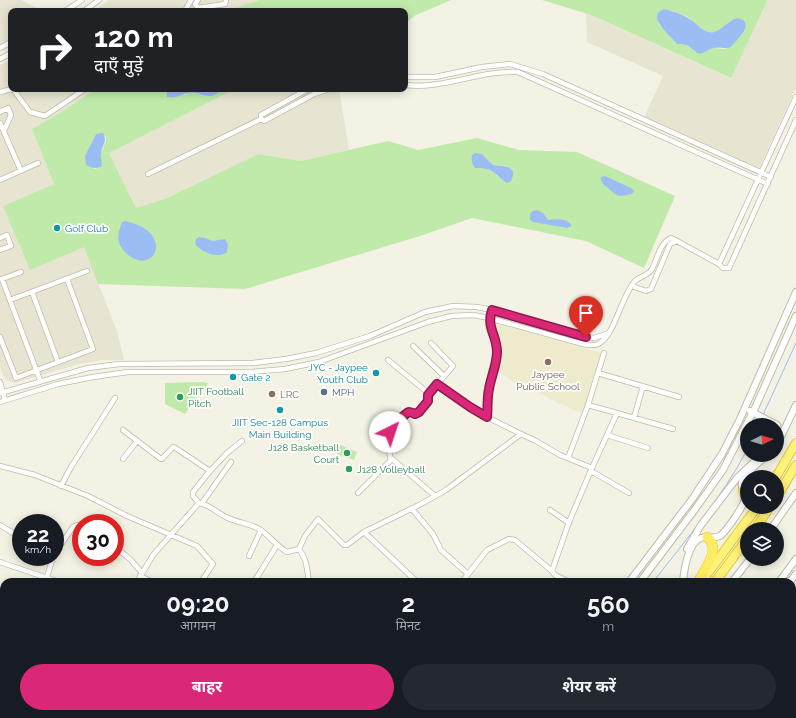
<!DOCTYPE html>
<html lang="hi">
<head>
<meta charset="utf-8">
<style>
  :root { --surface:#171b24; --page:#242831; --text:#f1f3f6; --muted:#9ea1a6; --accent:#db2777 }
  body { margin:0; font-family:Raleway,"Noto Sans Devanagari",sans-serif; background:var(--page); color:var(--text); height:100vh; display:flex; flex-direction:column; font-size:15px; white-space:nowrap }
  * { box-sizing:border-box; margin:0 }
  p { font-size:13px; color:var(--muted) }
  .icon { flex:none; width:22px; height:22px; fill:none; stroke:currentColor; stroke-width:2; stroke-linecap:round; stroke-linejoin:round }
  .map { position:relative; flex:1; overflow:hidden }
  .details { position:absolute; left:0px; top:578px; width:796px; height:140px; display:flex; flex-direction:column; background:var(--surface); border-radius:12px 12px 0 0; box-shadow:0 2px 10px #0003 }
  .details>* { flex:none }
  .hud { position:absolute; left:8px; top:8px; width:400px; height:84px; border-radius:8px; box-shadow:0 2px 10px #0003; background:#202124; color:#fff; overflow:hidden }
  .needle { width:26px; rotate:85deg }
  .fabs { position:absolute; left:740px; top:418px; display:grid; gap:8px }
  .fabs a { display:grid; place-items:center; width:44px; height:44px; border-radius:50%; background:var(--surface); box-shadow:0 2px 10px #0003; font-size:20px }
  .speed { position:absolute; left:12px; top:514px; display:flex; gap:8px; font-size:20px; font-weight:700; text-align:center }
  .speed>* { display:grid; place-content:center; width:52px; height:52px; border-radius:50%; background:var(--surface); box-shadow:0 2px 10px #0003; line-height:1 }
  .speed small { font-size:10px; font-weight:400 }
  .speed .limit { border:6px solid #d22; background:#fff; color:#111 }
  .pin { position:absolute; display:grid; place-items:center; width:34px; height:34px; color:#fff; margin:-41px -17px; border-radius:50% 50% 50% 0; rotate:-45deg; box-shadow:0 0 4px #0007 }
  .pin .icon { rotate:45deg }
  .me { position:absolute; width:44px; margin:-22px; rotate:41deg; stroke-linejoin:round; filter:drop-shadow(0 0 3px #0008) }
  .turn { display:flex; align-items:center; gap:14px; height:84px; padding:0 20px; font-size:18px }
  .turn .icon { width:52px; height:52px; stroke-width:2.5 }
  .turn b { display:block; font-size:28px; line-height:34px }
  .eta { display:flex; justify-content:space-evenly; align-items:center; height:68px; text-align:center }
  .eta b { font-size:24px; font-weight:700; line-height:28px }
  .primary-button { display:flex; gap:8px; margin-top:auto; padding:8px 20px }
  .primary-button a { flex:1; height:46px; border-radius:24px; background:var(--accent); color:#fff; font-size:16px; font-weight:700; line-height:46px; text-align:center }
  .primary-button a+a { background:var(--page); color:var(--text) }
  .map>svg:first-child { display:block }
  .residential { fill:#e7e5d1 }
  .education { fill:#edebcc }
  .green { fill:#bfeaa9; fill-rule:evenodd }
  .water { fill:#9bbdf4 }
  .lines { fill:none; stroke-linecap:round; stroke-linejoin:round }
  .stream { stroke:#9bbdf4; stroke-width:1 }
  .minor-casing { stroke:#bfbca6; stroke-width:6 }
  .tertiary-casing { stroke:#bfbca6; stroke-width:8 }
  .trunk-casing { stroke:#e6c92a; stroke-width:10 }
  .motorway-casing { stroke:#e6c92a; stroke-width:10 }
  .minor { stroke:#fff; stroke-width:4.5 }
  .tertiary { stroke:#fff; stroke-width:6 }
  .trunk { stroke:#fff27a; stroke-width:8 }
  .motorway { stroke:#ffec63; stroke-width:9 }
  .route-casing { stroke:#8e194d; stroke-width:10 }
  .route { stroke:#db2777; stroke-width:7 }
  .culture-dot { fill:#0f9aa8; stroke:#fff; stroke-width:1.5 }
  .education-dot { fill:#8d6e63; stroke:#fff; stroke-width:1.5 }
  .service-dot { fill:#5c6f8a; stroke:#fff; stroke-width:1.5 }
  .leisure-dot { fill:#2e9e5b; stroke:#fff; stroke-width:1.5 }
  .labels { text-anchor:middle; stroke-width:3.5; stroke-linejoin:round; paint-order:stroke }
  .culture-label { font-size:10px; fill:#0d838f; stroke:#fff; text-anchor:start }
  .education-label { font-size:10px; fill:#785e54; stroke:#fff }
  .leisure-label { font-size:10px; fill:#27864d; stroke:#fff; text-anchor:start }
  .service-label { font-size:10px; fill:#4e5e75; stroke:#fff; text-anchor:start }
</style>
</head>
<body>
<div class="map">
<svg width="796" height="718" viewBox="0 0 796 718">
  <rect width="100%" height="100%" fill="#f3f2e4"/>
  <!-- residential -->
  <path class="residential" d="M0 0H21L43 11H11V38L0 44Z
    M109 0H259L227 11H93Z
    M766 0H796V88L757 173 642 122 663 76 587 42 586 13 730 78 767 1Z
    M11 60V89H96L58 114 32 129 54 184 3 206 84 247 117 331 124 360H102L79 364 14 383 8 381 3 376 0 366V65Z
    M235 89 249 92 254 89H339L349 150 301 161 258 154 167 198 136 208 109 153Z
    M796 584V698L792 696V589Z
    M649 714H771L778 718H646Z"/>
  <!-- education -->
  <path class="education" d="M493 322 601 353 582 413 556 402 528 387 527 388 515 383 496 370 499 355 498 337 492 324Z"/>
  <!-- green -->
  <path class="green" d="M259 0H451L414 16 405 24V11H227Z
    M542 0H766L767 1 731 78 591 15ZM665 9C672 11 680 13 686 16 694 21 702 33 712 32 727 32 728 12 744 21L742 34 725 49 713 48 705 52 695 51 687 45 677 44 658 23Z
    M96 89H166V94L185 95 191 92 196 93 220 91 222 89H254L249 92 235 89 109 153 136 208 167 198 258 154 301 161 388 141 418 150 477 138 519 150 577 152 675 196 644 268 586 241 472 218 420 236 245 289 98 284 84 247 30 270 3 206 54 184 32 129 58 114ZM100 133 106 137V141L101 153V167L95 169 92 168 90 146 96 134ZM482 154 493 165 506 166 498 177 492 171 485 168Z
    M203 382 208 383 205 390 199 392 185 414 165 404V383Z
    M340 445 357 452 354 460 337 454Z"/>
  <!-- water -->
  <path class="water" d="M665 9C675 12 683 14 691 20 697 24 702 31 709 32 723 35 732 10 744 21 751 28 735 41 731 47 725 49 720 47 714 48 710 48 705 53 699 54L687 45 677 44C670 35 644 15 665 9Z
    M166 89H222C209 104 201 90 189 93 181 94 176 99 167 97Z
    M100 133H103C108 142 102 145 101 153 100 158 103 162 101 167 94 169 92 168 86 165L85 156 96 134Z
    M475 153 482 154 493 165C502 167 519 164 511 181L507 183C502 180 499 176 494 173 489 168 482 168 475 168 472 163 471 160 472 155Z
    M605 176 631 188 634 191 632 194C618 197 618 197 608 188 603 184 601 183 601 177Z
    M537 210 543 213 548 220C557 219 567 218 572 226L567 228 533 222 530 220V214L533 211Z
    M125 221C178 232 153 280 125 252 115 242 118 234 122 222Z
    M199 237 205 238 213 241 225 239 228 244 227 252C218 259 202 253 195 244L196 239Z"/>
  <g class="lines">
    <!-- stream -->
    <path class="stream" d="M763 415 796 343
      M759 425 761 420
      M653 582C685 541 723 496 747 450
      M558 718 560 714"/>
    <!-- minor casing -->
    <g class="minor-casing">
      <path id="minor" d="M198 0 195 4 198 8 225 4 226 1
        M65 11 82 0
        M84 11 99 0
        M185 11 191 0
        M0 48 11 42
        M0 59 11 53
        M405 77H435L482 67 510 64 543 74 771 177
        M405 85C443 90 479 70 518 72L768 184
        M13 89 30 112 45 116 85 89
        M308 89 261 115V119L264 121 314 94 329 89
        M0 92 12 89
        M0 112 8 108 11 115 4 131
        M0 123 21 171
        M148 174 261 119
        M0 180 38 163
        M0 238 7 235 11 246 0 250
        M719 264 796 97
        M21 272 2 279 40 380
        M632 286 646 291 651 289 670 244 677 241
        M32 292 58 362
        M10 300 87 271
        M492 310C486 328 497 335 497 352 497 364 491 377 489 389 487 398 488 407 487 417L521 434
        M0 337 16 378 93 349 67 279
        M413 346 444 376
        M598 373 679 397
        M0 382 5 400
        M437 384 470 407 487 417
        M0 393 88 368 119 364 253 363 286 359 316 353 370 336 425 312 453 306 477 307 506 313 585 337 594 338 609 333
        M428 395 453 366 431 343
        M0 402 58 384 93 377 128 372H252L285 369 319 362 428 322 451 316 473 315 489 318 583 344C588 345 593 346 598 344 615 336 621 296 635 281 640 276 648 276 652 269 657 260 660 242 671 238L677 241 719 264 723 268H729L796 120
        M588 405 617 413 592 468
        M617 413 673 429
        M634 418 643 386
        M123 430 161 459H162L173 447H174L210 471
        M607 435 648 448
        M391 458 435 496
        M568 458 588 405 604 353
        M123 459 137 441
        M0 466 35 475 88 496 127 516 197 546 213 564 201 582
        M591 471 629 493
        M61 486 71 467 115 398
        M358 493 391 460 389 451 396 442V438L390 432 392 428 409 412 415 414 419 412 429 398 427 392 388 360
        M199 503 193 496V492L210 471 227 453 242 441
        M202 503 231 462
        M412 509 433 534 441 550 468 574
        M550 510 569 523
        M0 525 21 538
        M364 532 417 582
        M115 547 130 559 142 573
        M299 549 305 536 318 519 344 545H347L364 532 421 504 446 490 521 434 536 441 560 455 592 468 569 522 552 571 555 575 569 582
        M55 553 73 527 77 525 81 526
        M249 556 261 530
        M0 562 59 582
        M140 576 152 582
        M47 577 53 557
        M137 582 153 555 199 503C209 504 217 513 226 517 237 523 250 523 261 530 270 537 277 546 287 552L299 549C307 559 307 570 309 582
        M254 582 277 545
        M462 582 487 550 509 539 515 540 552 571
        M0 632H4
        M792 646 796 640
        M792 669 796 662
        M792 671 796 674
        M0 678 4 674
        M194 714 197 717 201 714
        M412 714 414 718
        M140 718 144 714"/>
    </g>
    <!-- tertiary casing -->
    <g class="tertiary-casing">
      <path id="tertiary" d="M750 411 777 425
        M777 445 796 405
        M771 529 796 493
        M687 549 701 525 737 478 753 463
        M629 582 693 498 722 454 740 419 796 292
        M640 582 696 508 723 470 755 408 796 316
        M683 582C684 571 688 542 701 538 707 536 714 539 720 536 725 533 739 512 742 506 748 497 740 491 742 482 744 474 761 461 767 455
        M732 582 750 559
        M779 582 796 559
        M790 582 796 574
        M792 702 796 704
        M792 714 796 716
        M536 718 538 714
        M547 718 549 714
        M590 718 593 714
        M632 718 635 714
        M679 718 682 714
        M690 718 693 714"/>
    </g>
    <!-- trunk casing -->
    <g class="trunk-casing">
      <path id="trunk" d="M776 477 796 443
        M777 497 796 465
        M755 529 770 507
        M702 581 757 507
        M715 582 747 539
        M601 718 604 714
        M616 718 619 714"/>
    </g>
    <!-- motorway casing -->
    <g class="motorway-casing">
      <path id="motorway" d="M743 491 747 493
        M760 529 761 521
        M698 582C704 569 722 549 707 537
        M623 718 626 714"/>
    </g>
    <!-- minor -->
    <use href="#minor" class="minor"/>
    <!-- tertiary -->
    <use href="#tertiary" class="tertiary"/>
    <!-- trunk -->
    <use href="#trunk" class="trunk"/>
    <!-- motorway -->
    <use href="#motorway" class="motorway"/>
  </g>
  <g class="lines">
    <!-- route casing -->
    <g class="route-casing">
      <path id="route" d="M390 432C392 428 404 414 409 412 411 412 413 413 415 414L419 412 428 401V395L437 384 470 407 487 417C488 407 487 398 489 389 491 377 497 364 497 352 497 335 486 328 492 310L586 337"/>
    </g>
    <!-- route -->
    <use href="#route" class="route"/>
  </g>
  <!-- markers -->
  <g class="culture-dot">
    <circle cx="57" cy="228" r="4"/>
    <circle cx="376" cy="373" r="4"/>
    <circle cx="233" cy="377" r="4"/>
    <circle cx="280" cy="410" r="4"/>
  </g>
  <g class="education-dot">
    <circle cx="548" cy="362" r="4"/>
    <circle cx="272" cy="394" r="4"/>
  </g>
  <circle class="service-dot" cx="324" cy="392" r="4"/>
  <g class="leisure-dot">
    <circle cx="180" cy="397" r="4"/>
    <circle cx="347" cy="453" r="4"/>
    <circle cx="349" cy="469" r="4"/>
  </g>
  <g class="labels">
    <!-- culture labels -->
    <g class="culture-label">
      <text x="65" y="232">Golf Club</text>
      <text x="368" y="371" text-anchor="end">JYC - Jaypee<tspan x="368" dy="12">Youth Club</tspan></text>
      <text x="241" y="381">Gate 2</text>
      <text x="280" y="426" text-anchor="middle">JIIT Sec-128 Campus<tspan x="280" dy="12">Main Building</tspan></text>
    </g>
    <!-- education labels -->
    <g class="education-label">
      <text x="548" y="378">Jaypee<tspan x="548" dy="12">Public School</tspan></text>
      <text x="280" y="398" text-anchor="start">LRC</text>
    </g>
    <!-- leisure labels -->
    <g class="leisure-label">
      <text x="188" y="395">JIIT Football<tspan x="188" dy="12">Pitch</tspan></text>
      <text x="339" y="451" text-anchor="end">J128 Basketball<tspan x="339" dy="12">Court</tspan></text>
      <text x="357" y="473">J128 Volleyball</text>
    </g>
    <!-- service labels -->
    <g class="service-label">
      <text x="332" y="396">MPH</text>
    </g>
  </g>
</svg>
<div class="fabs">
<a><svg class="needle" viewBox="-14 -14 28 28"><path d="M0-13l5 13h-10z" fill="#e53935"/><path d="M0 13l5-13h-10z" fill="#9ea1a6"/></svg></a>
<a><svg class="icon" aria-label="search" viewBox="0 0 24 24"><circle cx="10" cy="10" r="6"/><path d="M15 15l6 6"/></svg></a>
<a><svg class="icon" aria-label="layers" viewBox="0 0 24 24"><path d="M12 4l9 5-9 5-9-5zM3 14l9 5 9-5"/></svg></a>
</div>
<div class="speed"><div>22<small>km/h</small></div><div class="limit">30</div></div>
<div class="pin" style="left:586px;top:337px;background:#d93025"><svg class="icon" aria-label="arrive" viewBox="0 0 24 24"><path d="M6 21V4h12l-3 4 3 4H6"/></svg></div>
<svg class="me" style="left:390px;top:432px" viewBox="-20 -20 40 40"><circle r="19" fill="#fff"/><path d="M0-13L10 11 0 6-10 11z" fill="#db2777"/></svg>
<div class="hud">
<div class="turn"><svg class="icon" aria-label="right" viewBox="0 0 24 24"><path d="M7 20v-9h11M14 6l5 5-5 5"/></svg><div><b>120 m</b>दाएँ मुड़ें</div></div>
</div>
<section class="details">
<div class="eta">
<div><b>09:20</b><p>आगमन</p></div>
<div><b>2</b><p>मिनट</p></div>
<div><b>560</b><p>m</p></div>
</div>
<div class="primary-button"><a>बाहर</a><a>शेयर करें</a></div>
</section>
</div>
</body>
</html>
